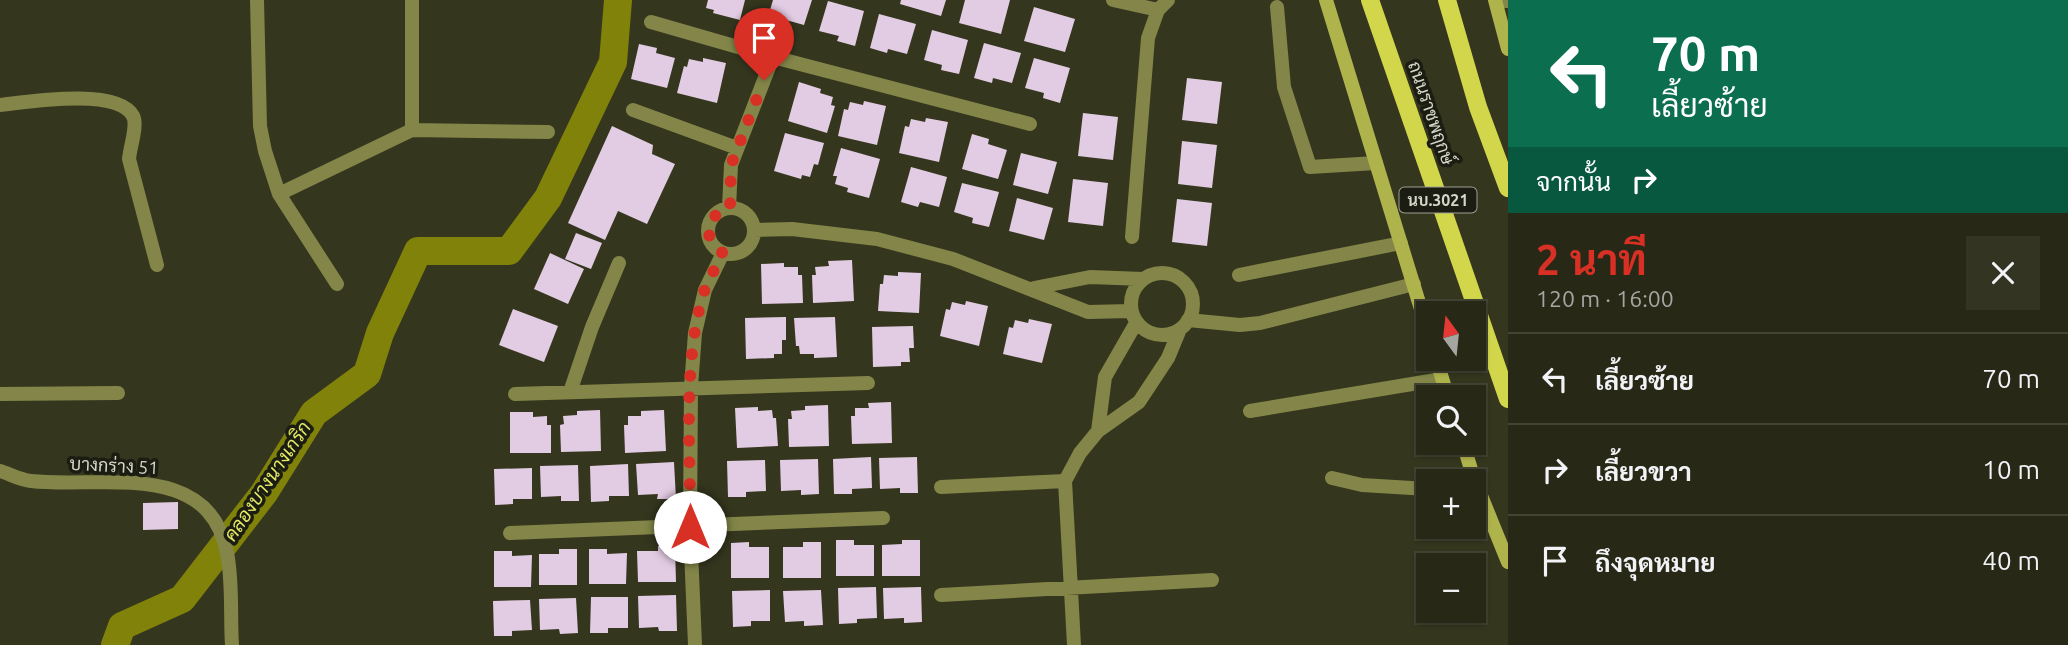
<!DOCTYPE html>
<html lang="th">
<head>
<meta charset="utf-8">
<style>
  :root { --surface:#282816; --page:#343423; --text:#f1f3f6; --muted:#a5a6a1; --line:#444435; --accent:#d93025 }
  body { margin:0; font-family:Ubuntu,Sarabun,sans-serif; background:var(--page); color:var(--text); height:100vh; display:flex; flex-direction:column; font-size:26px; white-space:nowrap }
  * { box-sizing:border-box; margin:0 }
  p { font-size:23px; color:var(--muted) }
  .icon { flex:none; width:38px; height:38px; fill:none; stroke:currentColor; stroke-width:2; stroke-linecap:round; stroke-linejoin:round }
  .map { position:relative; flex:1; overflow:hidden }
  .sheet { display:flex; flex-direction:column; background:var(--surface); width:560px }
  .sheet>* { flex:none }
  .banner { background:#0b6e4f; color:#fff; overflow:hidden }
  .needle { width:46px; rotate:345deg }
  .fabs { position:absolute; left:1416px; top:301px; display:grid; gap:14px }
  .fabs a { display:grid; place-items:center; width:70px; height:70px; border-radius:0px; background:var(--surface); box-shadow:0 2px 5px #0004,0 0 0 2px var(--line); font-size:35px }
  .pin { position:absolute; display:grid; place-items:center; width:60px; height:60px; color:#fff; margin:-72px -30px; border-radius:50% 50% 50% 0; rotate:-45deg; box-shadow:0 0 7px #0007 }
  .pin .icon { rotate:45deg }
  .me { position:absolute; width:77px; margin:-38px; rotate:0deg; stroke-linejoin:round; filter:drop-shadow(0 0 5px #0008) }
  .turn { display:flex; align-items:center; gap:24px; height:147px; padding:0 28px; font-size:32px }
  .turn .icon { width:91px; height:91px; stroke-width:2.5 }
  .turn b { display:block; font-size:49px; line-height:60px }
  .then { display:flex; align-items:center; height:66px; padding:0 28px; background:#0003; gap:14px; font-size:26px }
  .round { display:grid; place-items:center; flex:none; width:74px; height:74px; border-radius:0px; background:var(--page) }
  .summary { display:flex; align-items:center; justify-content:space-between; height:119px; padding:0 28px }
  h1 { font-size:42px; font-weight:700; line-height:52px; color:var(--accent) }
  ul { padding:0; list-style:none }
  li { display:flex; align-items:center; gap:21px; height:91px; padding:0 28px; border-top:2px solid var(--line) }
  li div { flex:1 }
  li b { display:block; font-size:26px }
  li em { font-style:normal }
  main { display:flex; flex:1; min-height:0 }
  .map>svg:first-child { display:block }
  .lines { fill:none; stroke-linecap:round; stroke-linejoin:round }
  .canal { stroke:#80820a; stroke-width:28 }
  .building { fill:#e2cce3 }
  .service { stroke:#838648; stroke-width:14 }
  .minor { stroke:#838648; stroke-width:14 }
  .secondary { stroke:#afb34c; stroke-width:14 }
  .primary { stroke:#d2d64b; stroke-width:18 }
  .route { stroke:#d93025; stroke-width:12; stroke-dasharray:0 21.6 }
  .labels { text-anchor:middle; stroke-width:7; stroke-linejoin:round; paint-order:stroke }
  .shield { fill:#1c1d12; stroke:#9e9f92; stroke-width:2 }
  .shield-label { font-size:16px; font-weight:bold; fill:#d6d7c9 }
  .street-label { font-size:18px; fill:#d6d7c9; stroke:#1c1d12 }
  .water-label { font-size:19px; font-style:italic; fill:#e5ea64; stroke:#1c1d12 }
</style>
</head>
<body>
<main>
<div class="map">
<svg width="1508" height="645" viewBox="0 0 1508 645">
  <rect width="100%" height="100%" fill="#35361e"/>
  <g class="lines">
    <!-- canal -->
    <path class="canal" d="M115 645 122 626 182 599 264 493 314 413 367 374 380 333 418 251H509L548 198 613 62 618 0"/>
  </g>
  <!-- building -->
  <path class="building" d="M708 0H745L740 20 713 13 714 10 706 8Z
    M773 0H812L804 25 786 20 784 25 767 20Z
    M901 0H946L941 16 900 4Z
    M965 0H1010L1001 34 959 23Z
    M828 1 864 11 855 46 837 41 839 36 819 31Z
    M1034 7 1075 19 1065 52 1024 41Z
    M879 14 916 24 907 54 888 49 887 53 870 48Z
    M932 30 968 40 959 74 941 70 942 65 924 60Z
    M984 43 1021 53 1012 83 993 78 992 83 974 78Z
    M639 44 657 48 656 53 675 58 667 88 631 79Z
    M703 58 726 63 717 103 677 93 684 66 687 67 689 59 703 62Z
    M1034 58 1070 68 1060 103 1043 98 1044 93 1025 88Z
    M1187 78 1222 82 1217 124 1182 120Z
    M799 82 821 89 820 93 833 97 831 105 835 106 827 133 788 121Z
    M864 101 886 106 877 145 838 136 844 109 848 110 850 102 863 105Z
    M1083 113 1118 117 1113 160 1078 156Z
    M926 118 948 122 939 162 899 153 905 126 909 127 911 119 925 122Z
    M612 126 653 145 652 154 675 164 647 224 618 211 605 240 568 223Z
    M785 133 824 143 818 165 814 164 810 177 802 175 801 179 774 171Z
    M972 134 989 139 988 144 1007 150 998 179 962 169Z
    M1182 141 1217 145 1212 188 1178 184Z
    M841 148 880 159 869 198 847 192 848 188 835 184 837 176H833Z
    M1021 153 1057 162 1048 194 1013 185Z
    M911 167 947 177 939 207 920 202 918 207 901 202Z
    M1073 179 1108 183 1103 226 1068 222Z
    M962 183 999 192 989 227 972 223 973 218 954 212Z
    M1017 198 1053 208 1044 240 1009 231Z
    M1177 199 1212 203 1207 246 1172 242Z
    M576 233 602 243 591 269 565 259Z
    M550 253 584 269 568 304 534 289Z
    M852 260 854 301 813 303 812 275H816L815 267 829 266 828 261Z
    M784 263V267H798V275H802L803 303 762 304 761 264Z
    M898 272 921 273 919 313 878 311 880 284H883L884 275 898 276Z
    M966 301 988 306 979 346 940 336 946 309 950 310 952 302 965 305Z
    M513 309 558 326 544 362 499 345Z
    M786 317V340H782V354H774V358L746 359 745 318Z
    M835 317 837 357 814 358V354H800L799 346H796L794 318Z
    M1029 319 1052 324 1042 363 1003 354 1009 327 1013 328 1015 320 1028 323Z
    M913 326 914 348H909L910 362H901V366L873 367 872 327Z
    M891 402 892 443 852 444 851 416H855V408H869L868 403Z
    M828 405 829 446 789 447 788 419H792L791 411 805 410V406Z
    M758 407V411L772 410 773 418H776L778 446 737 448 735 408Z
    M600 410 601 451 561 452 560 425 564 424 563 416 577 415V411Z
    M664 410 666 451 625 453 624 425H628V416H641V411Z
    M510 412H533V417L547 416V425H551V453H510Z
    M871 457 872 488 852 489V494H834L833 459Z
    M917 457 918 493H900V488L880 489 879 458Z
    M818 459 819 494 801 495V490L781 491 780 460Z
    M765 460 766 491 746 492V497H728L727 461Z
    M674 462 676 499H657L658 494 638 495 636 464Z
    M628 464 629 496H609V501L591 502 590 466Z
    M578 465 579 501H561V496L541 497 540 466Z
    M532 468V499H513V504L495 505 494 469Z
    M178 502V529L143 530V503Z
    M836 540H854V545H874V576H836Z
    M902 540H920V576H882V545L902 544Z
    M749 542V547H769V578H731V543Z
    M803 542H821V578H783V547H803Z
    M658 546H675L676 582H638L637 551H658Z
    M559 549H577V585H539V554H559Z
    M589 549H607V554L627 553 626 584H589Z
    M494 551H512V556L532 555 531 587H494Z
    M876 587 877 618 857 619V623L839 624 838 588Z
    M921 587 922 622 904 623V618L884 619 883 588Z
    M770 590V621H751V626L733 627 732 591Z
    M821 590 823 625 804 626V621L785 622 783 591Z
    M676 595 677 631H659L658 627 639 628 638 596Z
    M591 597H628V628H608V633H590Z
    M576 598 578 633 560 634 559 629 540 630 539 599Z
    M530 600 532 630 512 631V636H494L493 601Z"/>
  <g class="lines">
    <!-- service -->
    <path class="service" d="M1496 1H1508
      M1277 7 1284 87 1310 167 1376 163
      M1239 275 1401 243
      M1250 411 1442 379"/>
    <!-- minor -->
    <path class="minor" d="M257 0 260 126 265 151 279 194 337 284
      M1113 0 1158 10
      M651 22 773 57 1030 124
      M0 105C27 102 118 87 133 116 138 125 130 147 129 159L157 265
      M633 110 737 148
      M412 130V0
      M279 194 412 130 548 132
      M729 208 731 165 773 57
      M708 231a23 23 0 1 1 46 0a23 23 0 1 1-46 0Z
      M754 230 792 229 877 239 953 259 1088 312 1131 311
      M1132 237 1148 38 1158 10 1168 0
      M1131 304a31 31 0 1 1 62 0a31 31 0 1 1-62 0Z
      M1034 288 1090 277 1143 279
      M1188 320 1240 325 1260 323 1414 284
      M570 392 592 327 619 263
      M0 394 118 393
      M515 394 868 383
      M1098 431 1105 377 1136 323
      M0 471C10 474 20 480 31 481 100 489 209 458 227 553 233 582 230 615 232 645
      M1332 478 1362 485 1428 489
      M1459 481 1473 476
      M941 487 1065 481
      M510 533 883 518
      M941 595 1212 580
      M695 645 690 527 691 387 695 333 705 290 723 253
      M1074 645 1065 481 1080 453 1098 431 1139 402 1168 358 1180 329"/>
    <!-- secondary -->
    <path class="secondary" d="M1326 0 1428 332
      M1495 0 1508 49
      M1436 359 1448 397
      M1463 443 1473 476 1508 562"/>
    <!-- primary -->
    <path class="primary" d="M1370 0 1508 399
      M1447 0 1478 107 1508 188"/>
  </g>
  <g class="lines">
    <!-- route -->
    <path class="route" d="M690 527C691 454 682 361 704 292 708 279 717 266 723 253 702 240 704 215 730 208L731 165 764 80"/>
  </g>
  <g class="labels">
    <!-- shield labels -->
    <rect class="shield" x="1399.5" y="187.5" width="77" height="25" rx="5"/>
    <g class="shield-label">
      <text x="1438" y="206">นบ.3021</text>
    </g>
    <!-- street labels -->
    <g class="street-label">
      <text transform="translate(1431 113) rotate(71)" y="6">ถนนราชพฤกษ์</text>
      <text transform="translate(114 466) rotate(3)" y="6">บางกร่าง 51</text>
    </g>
    <!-- water labels -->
    <g class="water-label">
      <text transform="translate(267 481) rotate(-56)" y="7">คลองบางนางเกริก</text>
    </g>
  </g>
</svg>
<div class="fabs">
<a><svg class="needle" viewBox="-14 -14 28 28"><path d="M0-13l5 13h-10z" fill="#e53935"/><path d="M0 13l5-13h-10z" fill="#a5a6a1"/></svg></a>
<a><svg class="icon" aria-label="search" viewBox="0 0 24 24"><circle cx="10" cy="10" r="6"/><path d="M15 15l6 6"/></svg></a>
<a>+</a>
<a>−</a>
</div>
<div class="pin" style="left:764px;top:80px;background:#d93025"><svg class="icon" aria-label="arrive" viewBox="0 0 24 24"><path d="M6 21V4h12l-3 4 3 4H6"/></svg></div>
<svg class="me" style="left:690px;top:527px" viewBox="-20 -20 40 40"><circle r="19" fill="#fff"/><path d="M0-13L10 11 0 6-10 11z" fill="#d93025"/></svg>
</div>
<section class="sheet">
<div class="banner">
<div class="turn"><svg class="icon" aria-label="left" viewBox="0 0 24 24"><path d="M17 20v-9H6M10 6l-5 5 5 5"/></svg><div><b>70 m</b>เลี้ยวซ้าย</div></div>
<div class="then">จากนั้น<svg class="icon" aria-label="right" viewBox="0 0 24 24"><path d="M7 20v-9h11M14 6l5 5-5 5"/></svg></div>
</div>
<div class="summary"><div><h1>2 นาที</h1><p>120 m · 16:00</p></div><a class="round"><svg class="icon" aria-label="close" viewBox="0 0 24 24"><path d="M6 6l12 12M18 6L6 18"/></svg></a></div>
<ul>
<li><svg class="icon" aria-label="left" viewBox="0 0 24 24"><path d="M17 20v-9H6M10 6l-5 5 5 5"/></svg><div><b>เลี้ยวซ้าย</b></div><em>70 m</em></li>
<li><svg class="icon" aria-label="right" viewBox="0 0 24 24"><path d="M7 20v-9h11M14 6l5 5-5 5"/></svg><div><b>เลี้ยวขวา</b></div><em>10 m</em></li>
<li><svg class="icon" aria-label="arrive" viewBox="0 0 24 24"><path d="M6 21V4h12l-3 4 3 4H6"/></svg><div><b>ถึงจุดหมาย</b></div><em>40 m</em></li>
</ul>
</section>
</main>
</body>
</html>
